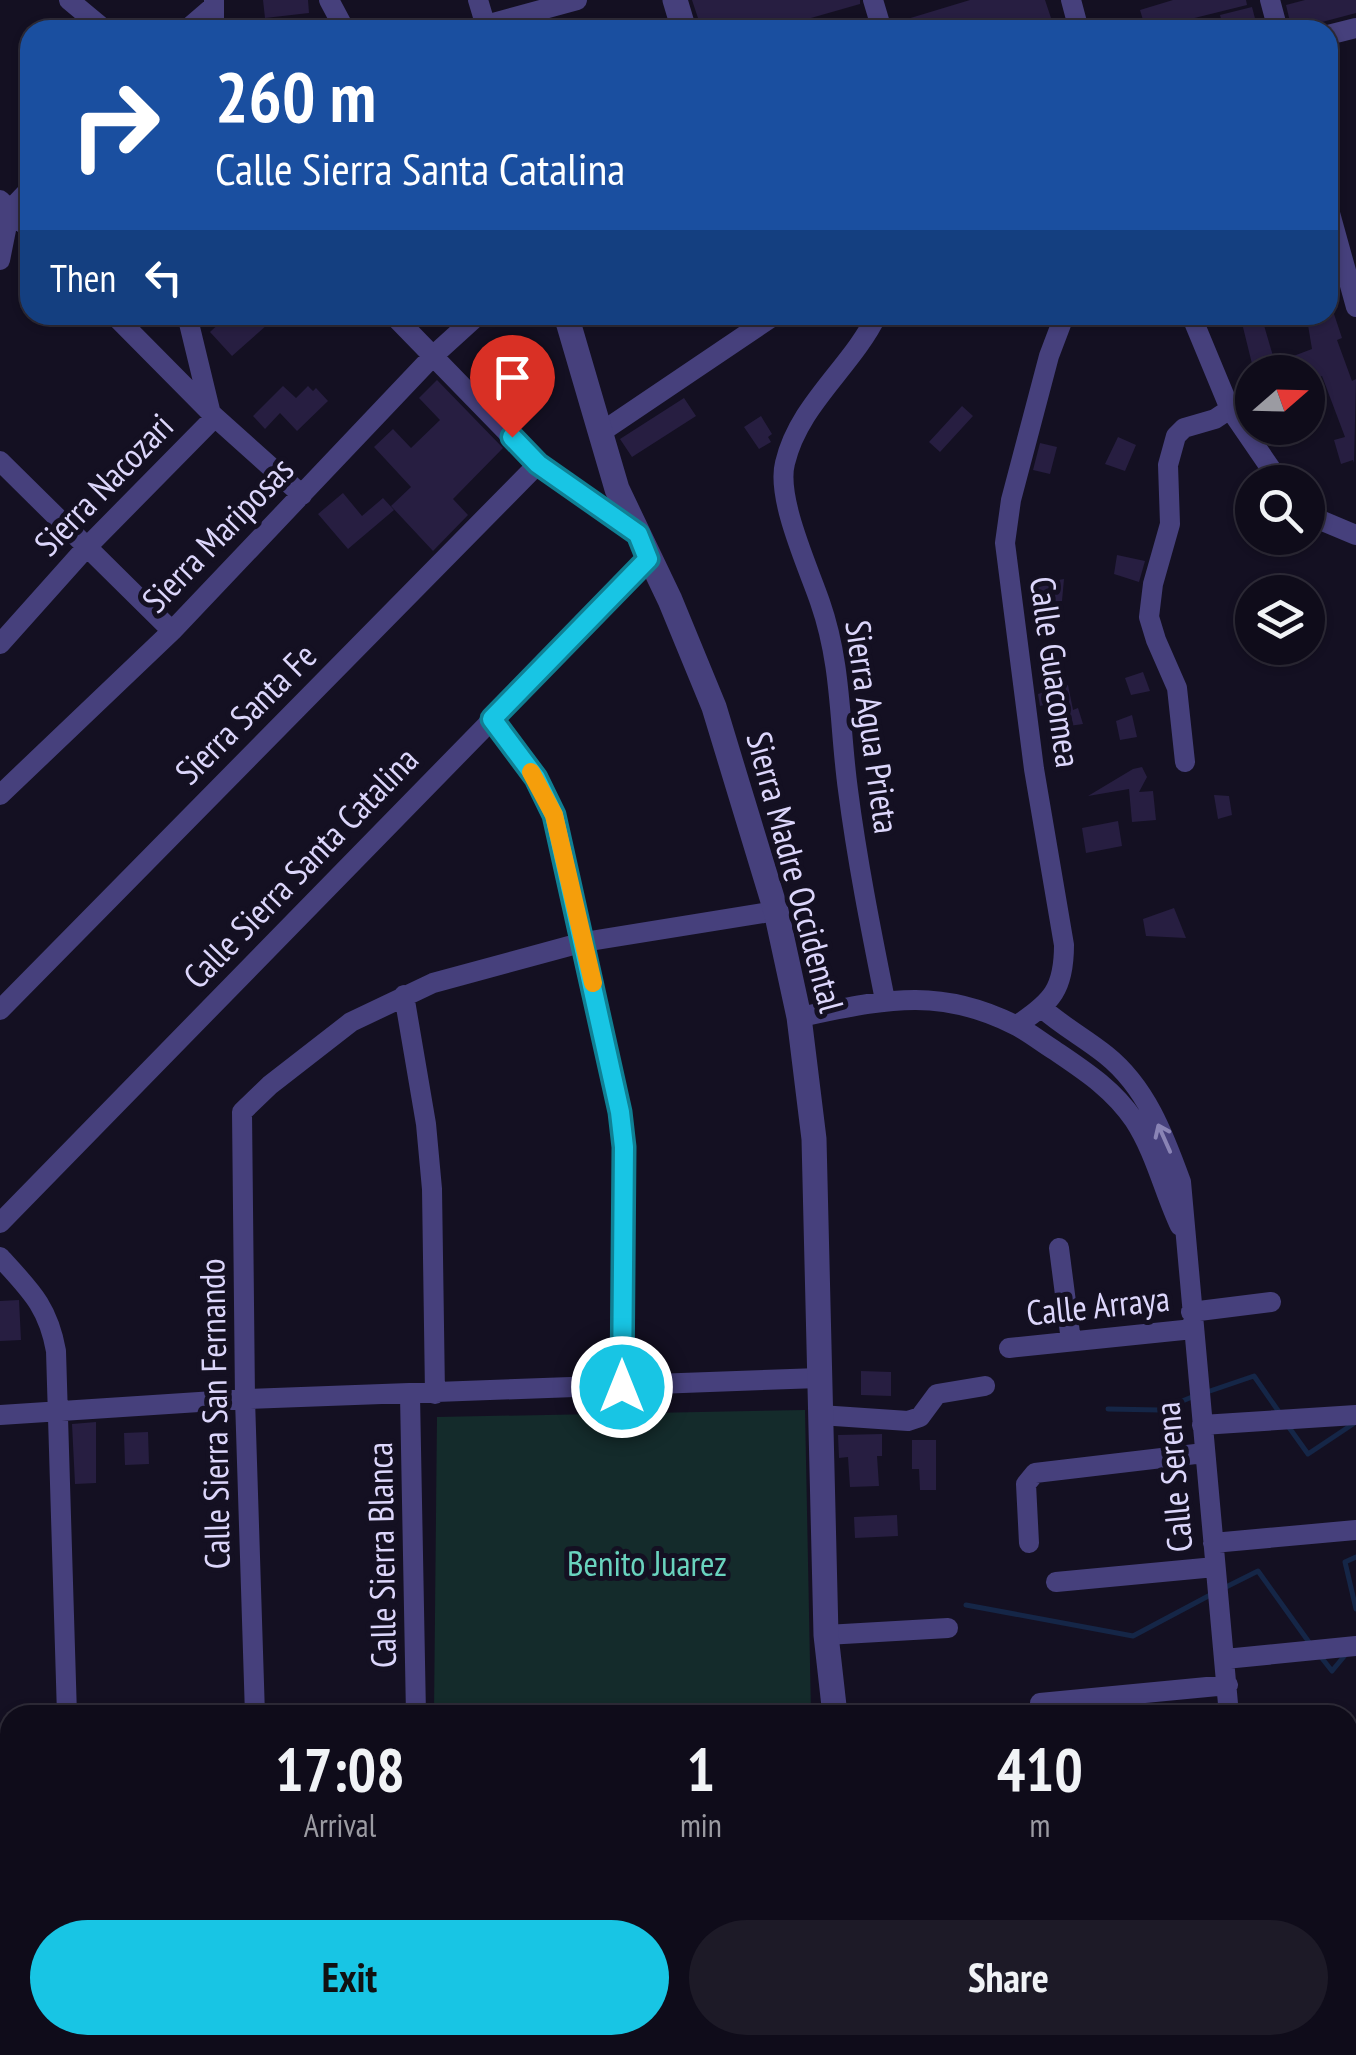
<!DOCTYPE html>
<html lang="en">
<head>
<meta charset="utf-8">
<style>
  :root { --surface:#0f0c1a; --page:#1d1a27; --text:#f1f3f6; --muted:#9b9ba2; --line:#2f2c39; --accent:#18c5e4 }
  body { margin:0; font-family:"PT Sans Narrow",sans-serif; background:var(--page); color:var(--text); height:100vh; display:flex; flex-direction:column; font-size:38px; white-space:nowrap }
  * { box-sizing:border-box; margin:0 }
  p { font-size:32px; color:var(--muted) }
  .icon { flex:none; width:55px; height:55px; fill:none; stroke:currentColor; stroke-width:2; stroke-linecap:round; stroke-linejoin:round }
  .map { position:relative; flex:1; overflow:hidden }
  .sheet { position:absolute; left:0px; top:1705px; width:1358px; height:350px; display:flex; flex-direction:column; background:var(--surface); border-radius:30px 30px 0 0; box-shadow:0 2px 8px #0004,0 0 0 2px var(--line) }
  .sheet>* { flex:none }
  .top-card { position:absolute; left:20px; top:20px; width:1318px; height:305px; border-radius:30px; box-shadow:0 2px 8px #0004,0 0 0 2px var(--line); background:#1a4fa0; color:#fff; overflow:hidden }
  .needle { width:65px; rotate:70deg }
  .tools { position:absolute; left:1235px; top:355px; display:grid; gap:20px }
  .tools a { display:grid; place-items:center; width:90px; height:90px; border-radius:50%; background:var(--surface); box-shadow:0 2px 8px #0004,0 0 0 2px var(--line); font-size:50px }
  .pin { position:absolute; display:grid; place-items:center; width:85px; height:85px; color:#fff; margin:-102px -42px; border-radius:50% 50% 50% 0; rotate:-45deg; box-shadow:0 0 10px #0007 }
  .pin .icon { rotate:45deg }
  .me { position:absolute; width:110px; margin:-55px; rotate:0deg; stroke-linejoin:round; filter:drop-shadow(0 0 8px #0008) }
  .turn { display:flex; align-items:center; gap:35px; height:210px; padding:0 30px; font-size:45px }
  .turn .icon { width:130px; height:130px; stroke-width:2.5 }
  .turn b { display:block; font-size:70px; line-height:85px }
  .then { display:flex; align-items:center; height:95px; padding:0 30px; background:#0003; gap:20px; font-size:38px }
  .eta { display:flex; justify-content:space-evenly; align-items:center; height:170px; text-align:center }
  .eta b { font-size:60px; font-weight:700; line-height:70px }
  .cta { display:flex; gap:20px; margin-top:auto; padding:20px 30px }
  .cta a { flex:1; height:115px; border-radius:60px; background:var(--accent); color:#111; font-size:40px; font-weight:700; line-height:115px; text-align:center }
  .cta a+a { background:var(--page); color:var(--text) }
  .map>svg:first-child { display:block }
  .green { fill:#142b2b }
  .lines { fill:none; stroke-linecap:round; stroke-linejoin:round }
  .stream { stroke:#152647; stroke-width:5 }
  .building { fill:#271e41 }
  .minor { stroke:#46407c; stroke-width:20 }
  .tertiary { stroke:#46407c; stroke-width:25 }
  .oneway { stroke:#8a84b5 }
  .route-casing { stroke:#108094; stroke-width:25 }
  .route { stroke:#18c5e4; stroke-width:18 }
  .slow { stroke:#f59e0b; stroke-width:18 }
  .labels { text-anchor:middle; stroke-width:10; stroke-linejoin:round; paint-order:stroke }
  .street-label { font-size:35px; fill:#dcd6fb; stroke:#141022 }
  .park-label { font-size:35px; fill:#69d3be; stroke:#141022 }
</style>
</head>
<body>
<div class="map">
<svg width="1356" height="2055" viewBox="0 0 1356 2055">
  <rect width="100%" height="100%" fill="#141022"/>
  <!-- green -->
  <path class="green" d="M805 1410 811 1715H434L437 1417Z"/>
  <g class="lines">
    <!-- stream -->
    <path class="stream" d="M1207 1392 1254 1376 1279 1412
      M1108 1409 1160 1410 1197 1395
      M1288 1426 1308 1454 1353 1424
      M1356 1557 1345 1562 1356 1609
      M1224 1588 1258 1571 1311 1645
      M966 1605 1133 1636 1214 1593
      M1321 1657 1332 1671 1346 1654
      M0 1991 10 2003
      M27 2045 29 2055"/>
  </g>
  <!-- building -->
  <path class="building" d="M263 0H308L309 13 265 18Z
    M692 0H860V4L769 30H702Z
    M970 0H1045L1055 30H1012L1009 21 979 30H895L894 23Z
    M1173 0H1246L1247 5 1146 30 1140 10Z
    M1305 0H1356V13L1292 30 1286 5Z
    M1252 7 1258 30H1224L1220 15Z
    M1333 311 1342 338 1337 340 1352 381 1356 379 1354 463 1353 460 1341 464 1334 440 1345 437 1322 376 1308 382V372H1254L1240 315H1261L1275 363 1312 349 1307 319Z
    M228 315H259L268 324 232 356 210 332Z
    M437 380 503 448 453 499 468 515 433 551 391 506 411 487 374 447 393 429 411 448 440 420 419 398Z
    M283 386 296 398 308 386 313 391 316 388 328 401 297 431 280 413 265 429 253 416Z
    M684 398 696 416 632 457 620 439Z
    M962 406 973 416 940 452 929 442Z
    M761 416 772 434 768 437 771 442 759 449 744 427Z
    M1118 437 1136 445 1125 471 1105 464Z
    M1040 443 1057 447 1050 474 1033 470Z
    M343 493 362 516 383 498 394 510 348 549 318 514Z
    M1117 555 1145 561 1139 582 1114 574Z
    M1051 575 1053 581 1064 579 1062 601 1040 602 1037 578Z
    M1143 672 1150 691 1131 695 1125 678Z
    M1068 685 1073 710 1078 708 1083 724 1062 727 1052 703 1040 706 1038 694Z
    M1132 715 1137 737 1120 740 1116 721Z
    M1142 767 1147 777 1139 792 1153 791 1156 820 1132 822 1129 789 1088 796 1133 769Z
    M1214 795 1229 796 1232 815 1218 819Z
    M1118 821 1122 846 1086 853 1082 828Z
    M1174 908 1186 938 1146 936 1143 919Z
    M19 1300 21 1340 0 1341V1301Z
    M861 1371 891 1372V1396L861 1395Z
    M96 1422V1483L75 1484 72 1424Z
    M148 1432 149 1464 125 1465 124 1433Z
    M882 1434V1456H877L879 1486 850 1487 848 1457 839 1458 838 1435Z
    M912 1440H936V1490H920L919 1469H912Z
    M897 1515 898 1536 855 1538 854 1517Z"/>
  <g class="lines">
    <!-- minor -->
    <path class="minor" d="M69 0 105 30
      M329 0 345 30
      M478 0 487 30
      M873 0 882 30
      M1071 0 1079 30
      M1270 0 1278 30
      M186 30 214 6
      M214 30V0
      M468 30 577 0
      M1328 35 1356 28
      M0 200 30 230
      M1328 206 1356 307
      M0 260 10 210 30 189
      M114 315 215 417 302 495
      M187 315 210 410
      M393 315 538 464 638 535
      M877 315C851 368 799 404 785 463 776 498 808 567 820 602 842 665 839 724 848 790 857 860 871 930 885 1000
      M1191 315 1230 409 1280 482
      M600 433 775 315
      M0 461 172 631
      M1308 512 1313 517 1356 535
      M0 644 85 549 215 417
      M492 719 536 779 554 815 620 1112 623 1147 622 1387
      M1185 762 1177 688 1156 640 1149 617 1153 584 1170 524 1168 465 1176 436 1184 428 1215 419 1230 409
      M0 795 172 631 434 355 478 315
      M404 995 426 1124 432 1189 435 1394
      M1042 1008C1062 1026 1085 1038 1106 1055 1146 1087 1164 1135 1181 1182L1229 1715
      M0 1010 538 464
      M799 1017C880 1001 936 985 1015 1025 1029 1032 1041 1042 1054 1050 1085 1071 1113 1089 1134 1120 1155 1152 1164 1192 1180 1226
      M1017 1025C1052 1002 1064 989 1064 945L1034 769 1005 543 1011 500 1049 356 1063 319 1068 315
      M0 1223 649 559
      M1059 1248 1071 1341
      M0 1257C30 1290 48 1306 56 1351L67 1715
      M1191 1312 1271 1302
      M1009 1348 1193 1329
      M410 1395 416 1715
      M0 1415 245 1399 819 1378
      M820 1415 908 1421 920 1417 937 1394 985 1386
      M1202 1425 1356 1415
      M1029 1543 1026 1484 1035 1473 1204 1453
      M1213 1543 1356 1530
      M1056 1582 1215 1567
      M826 1635 948 1628
      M1225 1659 1356 1646
      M1040 1703 1228 1685
      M255 1715 245 1399 242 1112 270 1085 351 1022 433 983 584 942 776 911
      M0 1748 10 1755
      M1348 1795 1356 1796
      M0 1833 10 1825
      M0 1968 10 1964
      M145 2045 146 2055
      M553 2045V2055
      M686 2045V2055
      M956 2045 957 2055
      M1077 2045 1085 2055
      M1341 2045 1345 2055
      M282 2055 283 2045
      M416 2055V2045
      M1170 2055 1305 2045"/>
    <!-- tertiary -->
    <path class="tertiary" d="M675 0 684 30
      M566 315 617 489 670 600 714 707 776 911 799 1017 814 1139 826 1635 835 1715
      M832 2055V2045"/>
  </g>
  <!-- one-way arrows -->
  <defs><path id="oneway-shaft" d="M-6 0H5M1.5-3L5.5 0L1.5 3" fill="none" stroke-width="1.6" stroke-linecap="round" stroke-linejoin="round" transform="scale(2.5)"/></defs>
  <use class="oneway" href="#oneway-shaft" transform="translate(1164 1138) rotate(-114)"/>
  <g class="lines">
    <!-- route casing -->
    <g class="route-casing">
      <path id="route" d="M512 437 538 464 638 534 648 559 492 719 536 778 554 815 620 1112 624 1147 622 1387"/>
    </g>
    <!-- route -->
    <use href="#route" class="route"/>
    <!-- slow -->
    <path class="slow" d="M531 772 554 815 593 983"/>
  </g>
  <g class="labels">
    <!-- street labels -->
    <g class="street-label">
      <text transform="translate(104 485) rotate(-46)" y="12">Sierra Nacozari</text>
      <text transform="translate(218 535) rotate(-46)" y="12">Sierra Mariposas</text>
      <text transform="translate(1055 672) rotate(82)" y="12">Calle Guacomea</text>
      <text transform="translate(246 714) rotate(-45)" y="12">Sierra Santa Fe</text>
      <text transform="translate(872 727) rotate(82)" y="12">Sierra Agua Prieta</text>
      <text transform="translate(301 868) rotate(-46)" y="12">Calle Sierra Santa Catalina</text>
      <text transform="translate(795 872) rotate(75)" y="12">Sierra Madre Occidental</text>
      <text transform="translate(1098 1306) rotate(-6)" y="12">Calle Arraya</text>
      <text transform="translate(215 1414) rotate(-91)" y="12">Calle Sierra San Fernando</text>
      <text transform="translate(1174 1477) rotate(-95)" y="12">Calle Serena</text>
      <text transform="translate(382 1555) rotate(-91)" y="12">Calle Sierra Blanca</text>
    </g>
    <!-- park labels -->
    <g class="park-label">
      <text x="647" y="1576">Benito Juarez</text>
    </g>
  </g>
</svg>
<div class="tools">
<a><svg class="needle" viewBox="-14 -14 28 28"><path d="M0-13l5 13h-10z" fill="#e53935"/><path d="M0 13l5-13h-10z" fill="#9b9ba2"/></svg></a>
<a><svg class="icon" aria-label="search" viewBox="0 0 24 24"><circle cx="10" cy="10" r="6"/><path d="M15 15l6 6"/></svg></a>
<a><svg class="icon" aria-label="layers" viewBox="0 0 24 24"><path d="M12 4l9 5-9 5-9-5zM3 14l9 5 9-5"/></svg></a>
</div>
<div class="pin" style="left:512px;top:437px;background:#d93025"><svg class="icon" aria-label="arrive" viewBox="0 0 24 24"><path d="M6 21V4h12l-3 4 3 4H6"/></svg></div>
<svg class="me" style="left:622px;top:1387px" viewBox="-20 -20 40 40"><circle r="17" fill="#18c5e4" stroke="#fff" stroke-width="3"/><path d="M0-11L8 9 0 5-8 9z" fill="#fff"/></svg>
<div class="top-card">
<div class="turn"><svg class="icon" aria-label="right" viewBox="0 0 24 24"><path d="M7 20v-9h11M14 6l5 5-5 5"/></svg><div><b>260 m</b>Calle Sierra Santa Catalina</div></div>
<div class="then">Then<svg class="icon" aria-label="left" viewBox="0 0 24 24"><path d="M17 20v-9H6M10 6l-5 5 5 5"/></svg></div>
</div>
<section class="sheet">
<div class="eta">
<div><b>17:08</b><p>Arrival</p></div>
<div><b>1</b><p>min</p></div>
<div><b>410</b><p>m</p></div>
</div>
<div class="cta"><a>Exit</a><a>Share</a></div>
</section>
</div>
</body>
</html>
